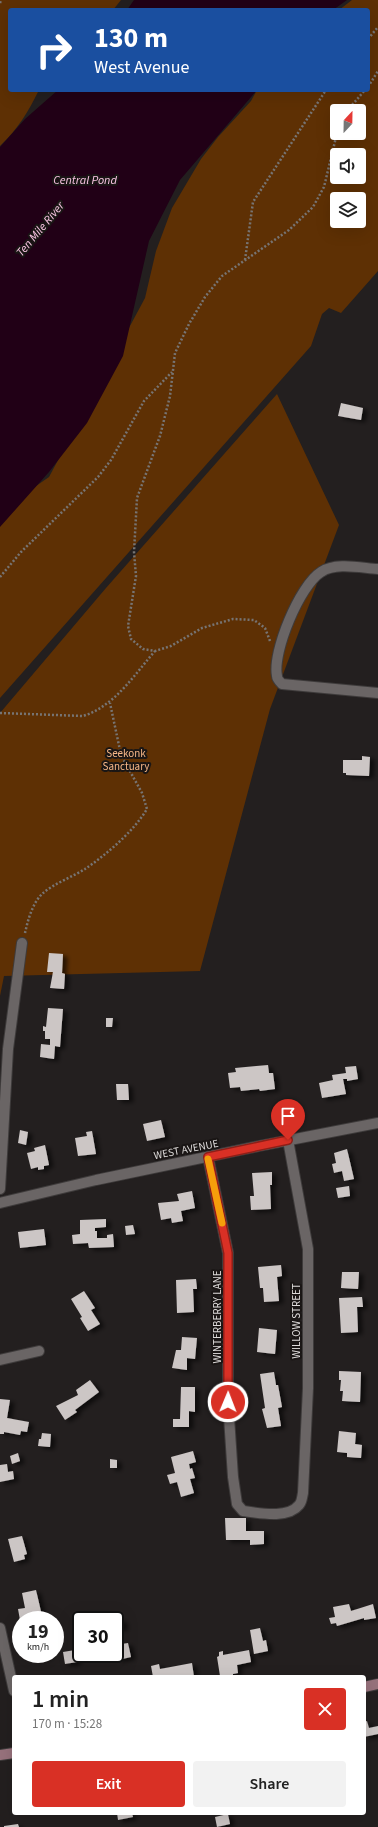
<!DOCTYPE html>
<html lang="en">
<head>
<meta charset="utf-8">
<style>
  :root { --surface:#fff; --page:#f2f2f2; --text:#222; --muted:#767676; --accent:#d93025 }
  body { margin:0; font-family:"Source Sans 3",sans-serif; background:var(--page); color:var(--text); height:100vh; display:flex; flex-direction:column; font-size:15px; white-space:nowrap }
  * { box-sizing:border-box; margin:0 }
  p { font-size:13px; color:var(--muted) }
  .icon { flex:none; width:22px; height:22px; fill:none; stroke:currentColor; stroke-width:2; stroke-linecap:round; stroke-linejoin:round }
  .map { position:relative; flex:1; overflow:hidden }
  .panel { position:absolute; left:12px; top:1675px; width:354px; height:140px; display:flex; flex-direction:column; background:var(--surface); border-radius:4px; box-shadow:0 4px 16px #0002 }
  .panel>* { flex:none }
  .hud { position:absolute; left:8px; top:8px; width:362px; height:84px; border-radius:4px; box-shadow:0 4px 16px #0002; background:#1a4fa0; color:#fff; overflow:hidden }
  .needle { width:26px; rotate:22deg }
  .controls { position:absolute; left:330px; top:104px; display:grid; gap:8px }
  .controls a { display:grid; place-items:center; width:36px; height:36px; border-radius:4px; background:var(--surface); box-shadow:0 4px 16px #0002; font-size:20px }
  .speed { position:absolute; left:12px; top:1611px; display:flex; gap:8px; font-size:20px; font-weight:700; text-align:center }
  .speed>* { display:grid; place-content:center; width:52px; height:52px; border-radius:50%; background:var(--surface); box-shadow:0 4px 16px #0002; line-height:1 }
  .speed small { font-size:10px; font-weight:400 }
  .speed .limit { border:2px solid #111; border-radius:6px; background:#fff; color:#111 }
  .pin { position:absolute; display:grid; place-items:center; width:34px; height:34px; color:#fff; margin:-41px -17px; border-radius:50% 50% 50% 0; rotate:-45deg; box-shadow:0 0 4px #0007 }
  .pin .icon { rotate:45deg }
  .me { position:absolute; width:44px; margin:-22px; rotate:1deg; stroke-linejoin:round; filter:drop-shadow(0 0 3px #0008) }
  .turn { display:flex; align-items:center; gap:14px; height:84px; padding:0 20px; font-size:18px }
  .turn .icon { width:52px; height:52px; stroke-width:2.5 }
  .turn b { display:block; font-size:28px; line-height:34px }
  .round { display:grid; place-items:center; flex:none; width:42px; height:42px; border-radius:4px; background:var(--page) }
  .head { display:flex; align-items:center; justify-content:space-between; height:68px; padding:0 20px }
  h1 { font-size:24px; font-weight:600; line-height:30px }
  .cta { display:flex; gap:8px; margin-top:auto; padding:8px 20px }
  .cta a { flex:1; height:46px; border-radius:4px; background:var(--accent); color:#fff; font-size:16px; font-weight:600; line-height:46px; text-align:center }
  .cta a+a { background:var(--page); color:var(--text) }
  .map>svg:first-child { display:block }
  .green { fill:#5e3004; fill-rule:evenodd }
  .water { fill:#210016 }
  .building { fill:#ccc6c5; filter:url(#shadow) }
  .lines { fill:none; stroke-linecap:round; stroke-linejoin:round }
  .minor-casing { stroke:#3e3b3b; stroke-width:12 }
  .tertiary-casing { stroke:#3e3b3b; stroke-width:12 }
  .secondary-casing { stroke:#3e3b3b; stroke-width:12 }
  .path { stroke:#777473; stroke-width:2.5; stroke-dasharray:2 2; stroke-linecap:butt }
  .minor { stroke:#6a6565; stroke-width:10 }
  .tertiary { stroke:#6a6565; stroke-width:10 }
  .secondary { stroke:#97727c; stroke-width:10 }
  .route-casing { stroke:#8d1f18; stroke-width:10 }
  .route { stroke:#d93025; stroke-width:7 }
  .slow { stroke:#f59e0b; stroke-width:7 }
  .labels { text-anchor:middle; stroke-width:4; stroke-linejoin:round; paint-order:stroke }
  .park-label { font-size:11px; fill:#f7b788; stroke:#1a1615 }
  .street-label { font-size:11px; fill:#dedbda; stroke:#1a1615 }
  .water-label { font-size:12px; font-style:italic; fill:#fac5e4; stroke:#1a1615 }
</style>
</head>
<body>
<div class="map">
<svg width="378" height="1827" viewBox="0 0 378 1827">
  <defs>
    <filter id="shadow"><feDropShadow dx="4.5" dy="2.5" stdDeviation="2" flood-color="#0009"/></filter>
  </defs>
  <rect width="100%" height="100%" fill="#231f1f"/>
  <!-- green -->
  <path class="green" d="M0 0H121L113 10H10V90H39C28 112 18 129 0 146Z
    M352 0H378V271L341 313 329 308 322 314 311 346 0 698V511L49 477 145 298 156 251 172 208 201 159 218 137 251 101 257 90H368V10H339ZM337 111H359V133H337ZM337 155H359V177H337ZM337 199H359V221H337Z
    M277 394 339 525 270 709 200 971 4 976 0 996V713L106 588Z"/>
  <!-- water -->
  <path class="water" d="M134 0H347L333 10H127Z
    M58 90H257L180 180 149 241 123 356 87 423 49 472 0 527V147L25 119Z"/>
  <!-- building -->
  <path class="building" d="M341 403 363 408 361 420 338 416Z
    M362 756 370 757 369 776 346 775V773H343V760H362Z
    M49 953 63 954 62 973 65 974 64 989 50 988 53 972H47Z
    M48 1008 63 1009 60 1047 55 1046 54 1059 40 1057 41 1044 50 1045V1039H45V1031H43V1026L46 1027Z
    M106 1018H113L112 1027H106Z
    M268 1065 269 1073H273L275 1089 260 1091 259 1089 241 1091 240 1087 230 1088 228 1073 236 1072 235 1068Z
    M356 1066 358 1079 347 1081V1079H343L346 1094 322 1098 319 1083 333 1080 332 1075 346 1073 345 1067Z
    M116 1084H128L129 1100H117Z
    M161 1120 165 1137 147 1141 143 1124Z
    M20 1130 28 1132 26 1145 18 1143Z
    M92 1131 96 1154 78 1156 75 1138 87 1136 86 1132Z
    M45 1145 49 1165 44 1166V1169L38 1170V1167L31 1169 27 1153 35 1151 34 1148Z
    M347 1149 354 1179 344 1181 342 1171 334 1173 332 1164 336 1163 334 1153Z
    M272 1172V1185H270L271 1209 251 1210 250 1196H254L252 1173Z
    M349 1186 350 1196 338 1198 336 1188Z
    M192 1191 195 1208 181 1211 183 1221 172 1223 171 1218 161 1220 158 1203 179 1201 177 1194Z
    M106 1219V1227L95 1228V1231H97V1238H107V1235L113 1234 114 1247 89 1248 88 1243 73 1244 72 1235 80 1234V1220Z
    M133 1225 135 1234 126 1235 125 1226Z
    M44 1229 46 1245 20 1248 18 1232Z
    M281 1265 282 1276 277 1277 279 1301 264 1302 263 1288H260L258 1267Z
    M342 1272H359L358 1289 341 1288Z
    M196 1279 197 1289H193L194 1312 177 1313 176 1280Z
    M84 1291 95 1308 91 1310 100 1324 88 1331 80 1318 82 1317 71 1299Z
    M362 1297 363 1307H357L358 1332 341 1333 339 1298Z
    M259 1328 277 1330 275 1354 257 1352Z
    M182 1337 197 1338 195 1359 187 1358V1370L172 1368 176 1350H181Z
    M339 1371 361 1372 360 1402 342 1401 343 1391H340L341 1380H339Z
    M274 1372 276 1385H278L282 1407 278 1408 281 1426 267 1428 262 1409 265 1408 260 1374Z
    M90 1380 99 1392 75 1410 77 1412 65 1420 56 1406 78 1395 76 1390Z
    M181 1387H195V1412L189 1411V1427H173V1419H180Z
    M0 1399 10 1400 7 1418 29 1422 27 1432 21 1431 20 1435 4 1432V1434H0Z
    M339 1431 356 1433 355 1444 362 1445 361 1458 347 1457V1453L337 1452Z
    M42 1433 51 1434 50 1447 38 1446 39 1439H41Z
    M193 1451 196 1462 189 1464 190 1469 192 1468 195 1478 190 1479 194 1493 181 1497 177 1482 170 1484 167 1475 175 1473 171 1457Z
    M18 1453 20 1461 12 1464 10 1456Z
    M110 1459 117 1460V1468H110Z
    M7 1464 8 1472 13 1471 14 1479 0 1482V1465Z
    M225 1518H246V1531H264V1544L250 1545V1540H226Z
    M22 1536 27 1554 24 1555 25 1559 14 1562 8 1539Z
    M36 1590 43 1620H20L18 1609 25 1608 22 1593Z
    M349 1604 351 1611 373 1604 376 1618 364 1620V1618L337 1626 336 1623 331 1624 329 1618 335 1617 333 1607Z
    M122 1619 124 1627 115 1629V1621Z
    M260 1628 263 1641 266 1640 268 1651 254 1654 250 1630Z
    M128 1643 131 1657 118 1660 115 1645Z
    M75 1650 77 1662 65 1664 63 1652Z
    M249 1650 251 1662 237 1665 238 1673 233 1674V1677H228L227 1675 220 1676 217 1657 219 1656V1652L223 1651V1655Z
    M33 1654H48V1656L34 1659Z
    M192 1663 194 1677H153L151 1666 159 1664 160 1669Z
    M367 1721 369 1728 378 1726V1734L364 1737V1722Z
    M117 1813H132L133 1817 118 1820Z
    M228 1814 230 1824 217 1827 215 1817Z
    M18 1824 19 1827H4V1826Z"/>
  <g class="lines">
    <!-- minor casing -->
    <g class="minor-casing">
      <path id="minor" d="M378 569C361 568 336 562 321 572 300 585 272 652 277 676 277 679 280 682 282 684L378 693
        M208 1157 228 1253V1402L233 1477 237 1504 243 1511C259 1513 288 1519 299 1505 302 1502 302 1497 303 1493L308 1388V1249L288 1140
        M0 1189 8 1049 22 943
        M0 1360 39 1351
        M0 1628 14 1691"/>
    </g>
    <!-- tertiary casing -->
    <g class="tertiary-casing">
      <path id="tertiary" d="M0 1203 96 1180 259 1146 378 1123"/>
    </g>
    <!-- secondary casing -->
    <g class="secondary-casing">
      <path id="secondary" d="M364 1687 378 1684
        M0 1755 14 1753"/>
    </g>
    <!-- path -->
    <path class="path" d="M0 3 1 0
      M368 39 378 27
      M368 87 378 71
      M347 111 365 90
      M245 260 253 202 326 90
      M0 577 21 552 98 477 111 460 144 401 172 372
      M270 641 265 628 254 620 233 619 202 628 171 646 155 651 143 649 131 639 128 626 136 576 134 552 137 498 160 436 170 396 175 353 189 324 205 297 222 276 289 230 313 207 324 187 337 133
      M0 713 83 716C115 706 134 675 155 651
      M25 933C28 920 32 904 42 894 53 884 72 877 85 869 106 855 134 831 147 809L142 793 121 755 110 703"/>
    <!-- minor -->
    <use href="#minor" class="minor"/>
    <!-- tertiary -->
    <use href="#tertiary" class="tertiary"/>
    <!-- secondary -->
    <use href="#secondary" class="secondary"/>
  </g>
  <g class="lines">
    <!-- route casing -->
    <g class="route-casing">
      <path id="route" d="M228 1402V1253L208 1157 288 1140"/>
    </g>
    <!-- route -->
    <use href="#route" class="route"/>
    <!-- slow -->
    <path class="slow" d="M208 1159 222 1223"/>
  </g>
  <g class="labels">
    <!-- park labels -->
    <g class="park-label">
      <text x="126" y="757">Seekonk<tspan x="126" dy="13">Sanctuary</tspan></text>
    </g>
    <!-- street labels -->
    <g class="street-label">
      <text transform="translate(186 1149) rotate(-11)" y="4">WEST AVENUE</text>
      <text transform="translate(217 1317) rotate(-90)" y="4">WINTERBERRY LANE</text>
      <text transform="translate(296 1321) rotate(-90)" y="4">WILLOW STREET</text>
    </g>
    <!-- water labels -->
    <g class="water-label">
      <text x="85" y="184">Central Pond</text>
      <text transform="translate(40 229) rotate(-50)" y="4">Ten Mile River</text>
    </g>
  </g>
</svg>
<div class="controls">
<a><svg class="needle" viewBox="-14 -14 28 28"><path d="M0-13l5 13h-10z" fill="#e53935"/><path d="M0 13l5-13h-10z" fill="#767676"/></svg></a>
<a><svg class="icon" aria-label="sound" viewBox="0 0 24 24"><path d="M4 9h4l5-4v14l-5-4H4zM17 9q2 3 0 6"/></svg></a>
<a><svg class="icon" aria-label="layers" viewBox="0 0 24 24"><path d="M12 4l9 5-9 5-9-5zM3 14l9 5 9-5"/></svg></a>
</div>
<div class="speed"><div>19<small>km/h</small></div><div class="limit">30</div></div>
<div class="pin" style="left:288px;top:1140px;background:#d93025"><svg class="icon" aria-label="arrive" viewBox="0 0 24 24"><path d="M6 21V4h12l-3 4 3 4H6"/></svg></div>
<svg class="me" style="left:228px;top:1402px" viewBox="-20 -20 40 40"><circle r="17" fill="#d93025" stroke="#fff" stroke-width="3"/><path d="M0-11L8 9 0 5-8 9z" fill="#fff"/></svg>
<div class="hud">
<div class="turn"><svg class="icon" aria-label="right" viewBox="0 0 24 24"><path d="M7 20v-9h11M14 6l5 5-5 5"/></svg><div><b>130 m</b>West Avenue</div></div>
</div>
<section class="panel">
<div class="head"><div><h1>1 min</h1><p>170 m · 15:28</p></div><a class="round" style="background:#d93025;color:#fff"><svg class="icon" aria-label="close" viewBox="0 0 24 24"><path d="M6 6l12 12M18 6L6 18"/></svg></a></div>
<div class="cta"><a>Exit</a><a>Share</a></div>
</section>
</div>
</body>
</html>
